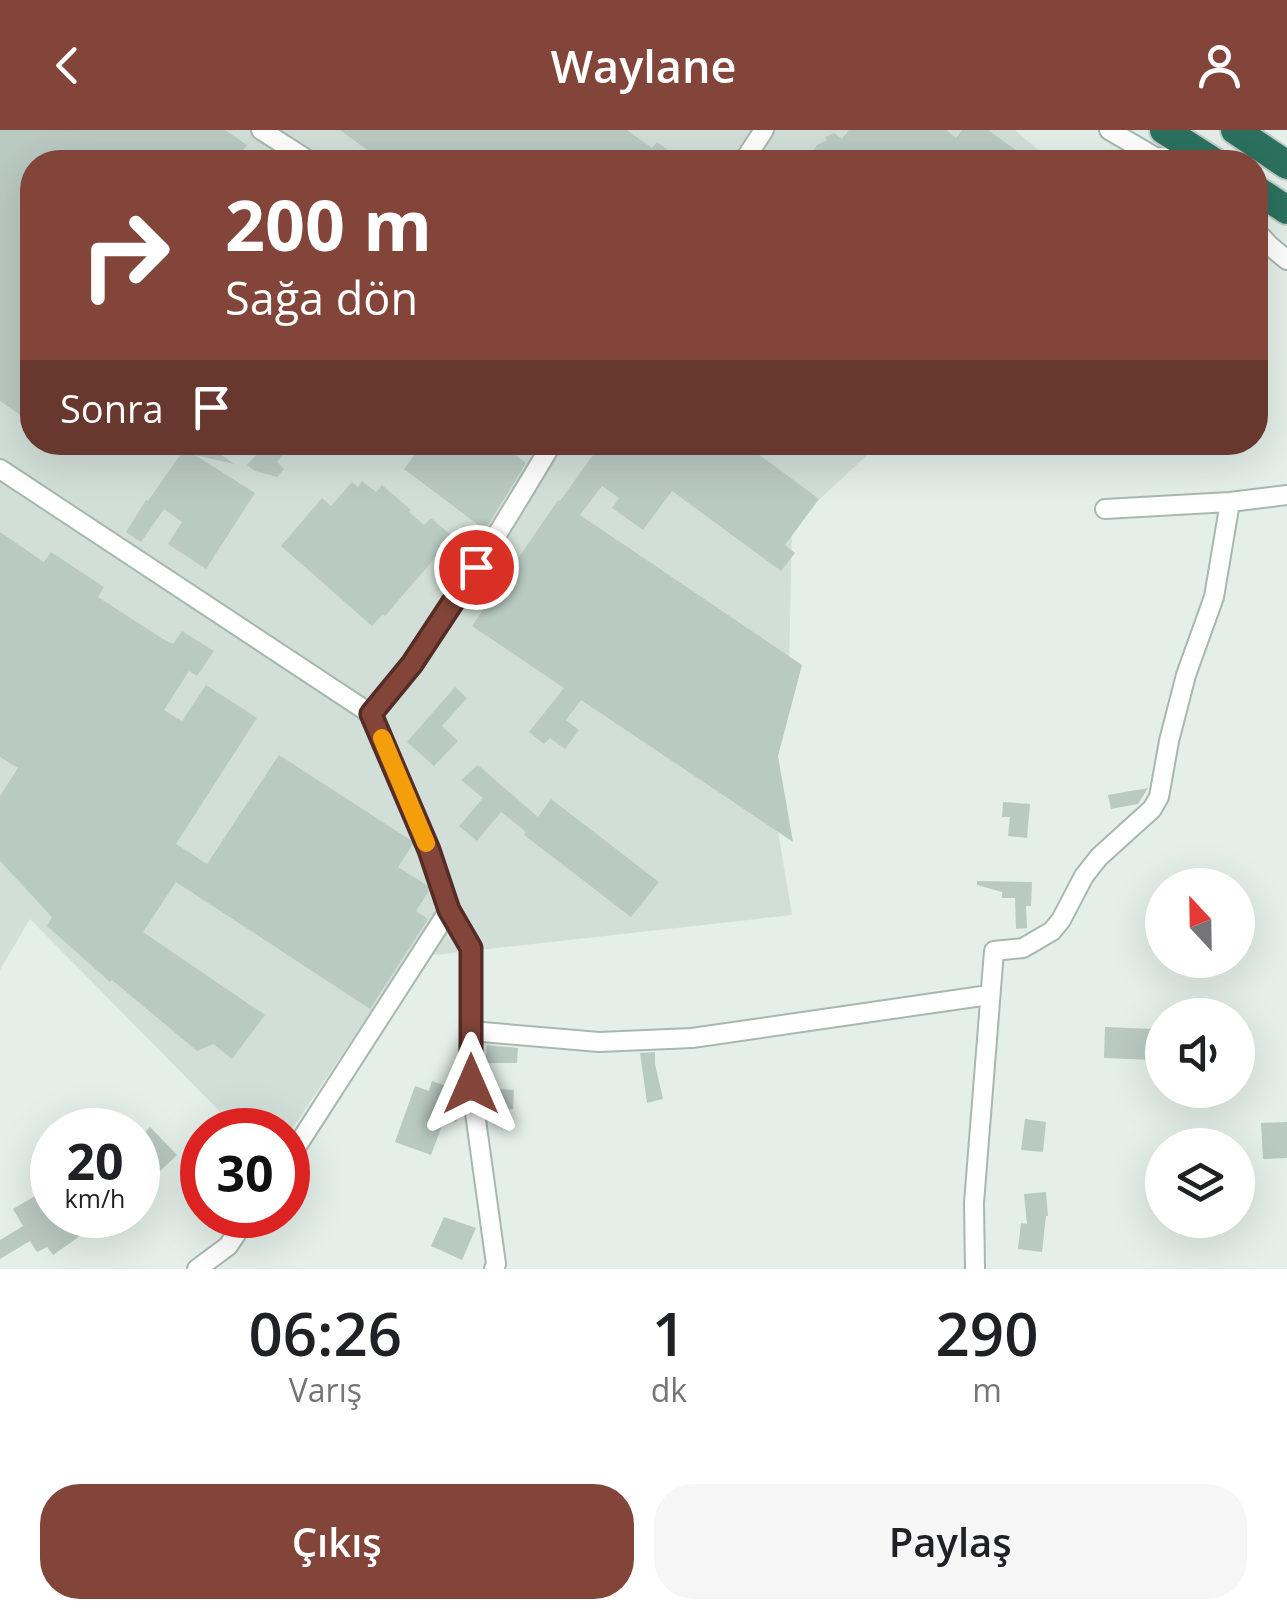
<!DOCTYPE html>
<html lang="tr">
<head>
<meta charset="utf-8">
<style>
  :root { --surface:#fff; --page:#f6f6f6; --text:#202124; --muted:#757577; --accent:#83453a }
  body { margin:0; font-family:"Open Sans",sans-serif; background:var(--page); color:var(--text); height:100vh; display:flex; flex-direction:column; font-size:38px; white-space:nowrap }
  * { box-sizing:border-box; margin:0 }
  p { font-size:32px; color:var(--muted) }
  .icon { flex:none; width:55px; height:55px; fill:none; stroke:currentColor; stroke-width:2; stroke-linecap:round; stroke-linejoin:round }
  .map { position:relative; height:1139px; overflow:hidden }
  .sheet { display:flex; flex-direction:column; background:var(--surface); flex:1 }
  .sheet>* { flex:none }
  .banner { position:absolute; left:20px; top:20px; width:1248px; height:305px; border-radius:40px; box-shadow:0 10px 40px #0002; background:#83453a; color:#fff; overflow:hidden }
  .needle { width:65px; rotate:338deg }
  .controls { position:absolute; left:1145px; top:738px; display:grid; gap:20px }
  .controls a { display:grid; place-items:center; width:110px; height:110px; border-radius:50%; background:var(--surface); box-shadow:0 10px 40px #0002; font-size:50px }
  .speed { position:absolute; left:30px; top:978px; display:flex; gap:20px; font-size:50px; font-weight:700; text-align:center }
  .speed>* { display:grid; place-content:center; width:130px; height:130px; border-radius:50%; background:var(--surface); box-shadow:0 10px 40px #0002; line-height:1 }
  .speed small { font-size:25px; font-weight:400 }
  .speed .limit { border:15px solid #d22; background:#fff; color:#111 }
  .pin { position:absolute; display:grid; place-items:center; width:85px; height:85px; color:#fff; margin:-42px; border:5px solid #fff; border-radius:50%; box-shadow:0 2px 10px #0007 }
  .me { position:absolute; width:110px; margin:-55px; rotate:0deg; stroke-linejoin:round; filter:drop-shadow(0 0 8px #0008) }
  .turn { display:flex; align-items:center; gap:35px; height:210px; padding:0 40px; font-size:45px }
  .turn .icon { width:130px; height:130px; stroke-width:2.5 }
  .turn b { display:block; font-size:70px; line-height:85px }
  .then { display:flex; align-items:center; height:95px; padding:0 40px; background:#0003; gap:20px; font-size:38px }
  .eta { display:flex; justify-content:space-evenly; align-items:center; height:170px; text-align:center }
  .eta b { font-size:60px; font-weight:600; line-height:70px }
  .cta { display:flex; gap:20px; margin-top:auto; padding:20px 40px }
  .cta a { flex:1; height:115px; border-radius:40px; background:var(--accent); color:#fff; font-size:40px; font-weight:600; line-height:115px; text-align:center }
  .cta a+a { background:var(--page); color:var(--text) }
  header { display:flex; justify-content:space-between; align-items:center; height:130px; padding:0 40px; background:var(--accent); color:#fff; font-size:45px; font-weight:600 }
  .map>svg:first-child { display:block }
  .built { fill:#d2dfd8 }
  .building { fill:#b9cac2 }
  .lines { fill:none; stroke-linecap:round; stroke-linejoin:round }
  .minor-casing { stroke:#a6b8b0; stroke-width:22 }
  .highway-casing { stroke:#c1cac7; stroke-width:32 }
  .minor { stroke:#fff; stroke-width:18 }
  .highway { stroke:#2b715e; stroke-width:28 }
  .route-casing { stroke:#552d26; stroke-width:25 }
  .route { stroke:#83453a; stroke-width:18 }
  .slow { stroke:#f59e0b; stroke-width:18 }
</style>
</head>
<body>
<header><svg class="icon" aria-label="back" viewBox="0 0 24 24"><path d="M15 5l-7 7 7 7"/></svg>Waylane<svg class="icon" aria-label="person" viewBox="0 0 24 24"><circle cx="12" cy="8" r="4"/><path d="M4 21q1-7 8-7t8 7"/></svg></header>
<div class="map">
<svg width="1287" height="1139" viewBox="0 0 1287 1139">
  <rect width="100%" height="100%" fill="#e4efe9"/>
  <!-- built -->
  <path class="built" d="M0 0H1015L1052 32H32V312L880 313 792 395 789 539 764 618 792 785 407 828 288 1005V1000H238L30 789 0 840Z"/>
  <!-- building -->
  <path class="building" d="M0 0H225L247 15 234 32H32V293L0 271Z
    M340 0H627L652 18 657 12 685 32H364L371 23Z
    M849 0H946L956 8 962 0H988L1032 32H804L817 15 827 10 825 7 834 3 842 9Z
    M189 312H204L234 334 195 325 255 363 206 439 168 414 182 392 164 379 141 412 126 402 146 370 148 371Z
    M268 312H294L277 332 284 339 277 347 255 341 247 335Z
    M424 312H499L526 333 485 400 404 339Z
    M608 312H742L819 369 785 415 795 423 781 441 672 361 643 400 612 378 619 368 602 356 580 385 802 535 778 626 793 712 581 570 566 590 579 600 565 619 550 608 544 614 529 602 564 558 472 496 558 370 560 371 598 318 602 321Z
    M362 351 376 362 382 355 411 380 409 382 424 395 431 388 453 407 385 486 383 484 372 496 281 416 322 368 331 376 352 352 358 357Z
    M0 402 44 432 51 422 104 457 98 467 163 509 173 514 182 501 214 521 197 546 189 541 164 580 182 591 206 555 257 588 176 714 207 734 279 625 412 711 413 714 398 737 428 756 429 761 416 781 428 789 370 879 176 752 143 802 265 885 232 929 213 914 197 921 112 850 110 852 47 796 52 787 0 731V666L18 638 0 627Z
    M455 557 467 568 442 596 458 611 434 636 407 612Z
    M478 635 538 687 551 669 659 752 631 787 524 705 526 702 501 682 477 711 459 696 483 668 461 650Z
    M1148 658 1138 674 1111 679 1108 665Z
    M1003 672 1030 674 1027 708 1008 706 1010 687H1002Z
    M977 751 1032 752 1031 776H1026L1027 798 1016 799 1015 768H1002V762L977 755Z
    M1105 897 1153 899 1152 930 1104 928Z
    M487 915 518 918 517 933H485Z
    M655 922V934L663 969 647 973 640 923Z
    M432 951 459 960 461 976 456 992 445 988 431 1025 395 1012 415 956 429 961Z
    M484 958 514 960 513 979H500L499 983H488Z
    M1025 989 1046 992 1043 1022 1021 1020Z
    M1287 992V1028L1263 1029 1261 993Z
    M150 997 177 1025 157 1044 138 1024V1009Z
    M1046 1062 1048 1086H1046L1042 1122 1018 1119 1021 1093 1027 1094 1024 1064Z
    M40 1063 52 1085H65L80 1106 53 1125 47 1117 37 1122 30 1111 0 1129V1110L23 1096 13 1079Z
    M444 1087 476 1098 462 1130 431 1116Z"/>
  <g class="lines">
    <!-- minor casing -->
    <g class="minor-casing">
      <path id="minor" d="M261 0 311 32
        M1109 0 1155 27 1174 28 1189 16
        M743 32 764 0
        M1255 100 1270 116 1287 130
        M0 339 371 584
        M1105 379 1230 372 1287 365
        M471 901 599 912 692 908 989 865
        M288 1030 449 780
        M197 1139 228 1116 249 1085
        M494 1139 496 1134 471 954V818L449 780 429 720 371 584C441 499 497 406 553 312
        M975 1139 974 1073 994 821 1023 818 1052 801 1061 790 1084 746 1099 727 1152 679 1159 667 1169 611 1186 545 1214 467 1230 372"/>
    </g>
    <!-- highway casing -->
    <g class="highway-casing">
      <path id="highway" d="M1164 0 1214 32
        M1235 0 1287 35
        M1255 59 1287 80"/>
    </g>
    <!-- minor -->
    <use href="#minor" class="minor"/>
    <!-- highway -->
    <use href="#highway" class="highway"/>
  </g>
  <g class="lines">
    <!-- route casing -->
    <g class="route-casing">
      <path id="route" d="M471 954V818L449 780 429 720 371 584 412 534 476 437"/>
    </g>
    <!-- route -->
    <use href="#route" class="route"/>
    <!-- slow -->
    <path class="slow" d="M382 608 426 713"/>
  </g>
</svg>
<div class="controls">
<a><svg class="needle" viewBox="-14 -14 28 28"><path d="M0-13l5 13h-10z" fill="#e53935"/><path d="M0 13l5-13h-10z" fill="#757577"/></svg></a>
<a><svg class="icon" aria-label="sound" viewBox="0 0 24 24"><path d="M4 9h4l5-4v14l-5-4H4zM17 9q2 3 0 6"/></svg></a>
<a><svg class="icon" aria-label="layers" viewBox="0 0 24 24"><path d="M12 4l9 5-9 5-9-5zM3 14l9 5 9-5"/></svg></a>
</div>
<div class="speed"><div>20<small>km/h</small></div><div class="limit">30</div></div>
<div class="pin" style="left:476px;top:437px;background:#d93025"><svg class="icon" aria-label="arrive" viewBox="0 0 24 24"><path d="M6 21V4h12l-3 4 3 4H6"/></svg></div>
<svg class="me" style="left:471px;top:954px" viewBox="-20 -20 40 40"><path d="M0-17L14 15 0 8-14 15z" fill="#83453a" stroke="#fff" stroke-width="4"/></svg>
<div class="banner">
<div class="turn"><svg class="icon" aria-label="right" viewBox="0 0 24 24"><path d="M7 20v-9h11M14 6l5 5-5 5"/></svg><div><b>200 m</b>Sağa dön</div></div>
<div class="then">Sonra<svg class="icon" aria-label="arrive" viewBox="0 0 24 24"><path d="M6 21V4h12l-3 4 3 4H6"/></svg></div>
</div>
</div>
<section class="sheet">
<div class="eta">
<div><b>06:26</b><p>Varış</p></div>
<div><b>1</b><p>dk</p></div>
<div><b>290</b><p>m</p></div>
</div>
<div class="cta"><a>Çıkış</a><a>Paylaş</a></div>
</section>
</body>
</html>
